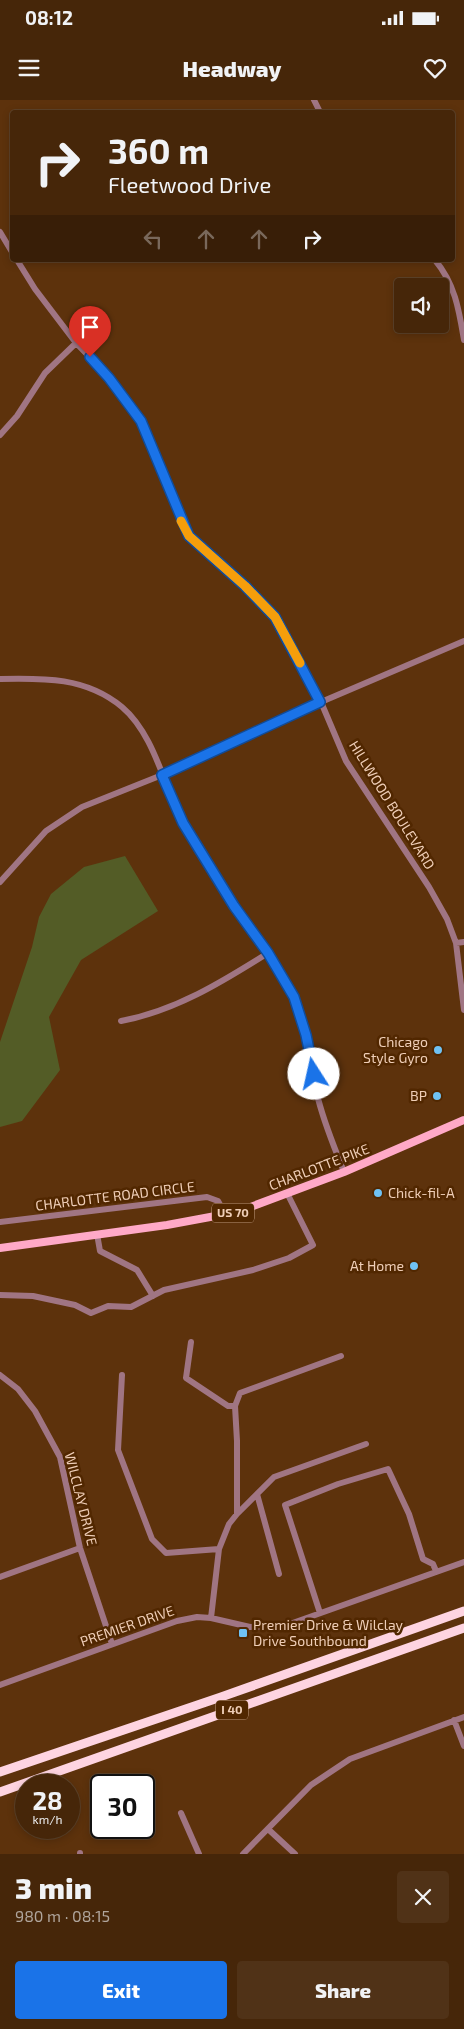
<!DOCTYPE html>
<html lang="en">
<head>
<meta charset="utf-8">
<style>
  :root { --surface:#462609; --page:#503217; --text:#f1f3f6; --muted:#b0a59c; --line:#5e432a; --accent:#1a73e8 }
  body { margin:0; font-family:"Exo 2",sans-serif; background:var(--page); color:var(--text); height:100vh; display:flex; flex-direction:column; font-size:19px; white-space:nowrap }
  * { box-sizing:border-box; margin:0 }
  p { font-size:16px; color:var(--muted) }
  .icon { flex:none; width:28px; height:28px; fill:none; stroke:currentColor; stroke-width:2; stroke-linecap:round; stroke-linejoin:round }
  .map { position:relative; height:1754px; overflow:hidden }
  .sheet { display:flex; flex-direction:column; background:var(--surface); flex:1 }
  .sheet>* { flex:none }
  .guide { position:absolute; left:10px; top:10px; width:445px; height:152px; border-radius:5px; box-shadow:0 2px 8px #0003,0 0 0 1px var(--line); background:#462609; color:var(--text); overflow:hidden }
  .fabs { position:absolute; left:394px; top:178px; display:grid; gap:10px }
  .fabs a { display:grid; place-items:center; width:55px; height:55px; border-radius:5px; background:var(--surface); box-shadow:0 2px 8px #0003,0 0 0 1px var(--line); font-size:25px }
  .speed { position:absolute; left:15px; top:1674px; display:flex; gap:10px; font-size:25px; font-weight:700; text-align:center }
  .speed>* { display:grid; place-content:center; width:65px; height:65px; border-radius:50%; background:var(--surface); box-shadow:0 2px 8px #0003,0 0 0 1px var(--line); line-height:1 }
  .speed small { font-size:12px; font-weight:400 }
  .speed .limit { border:2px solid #111; border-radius:8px; background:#fff; color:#111 }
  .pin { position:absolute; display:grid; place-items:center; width:42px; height:42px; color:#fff; margin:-51px -21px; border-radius:50% 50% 50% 0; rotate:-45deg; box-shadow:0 0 5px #0007 }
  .pin .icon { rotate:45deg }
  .me { position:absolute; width:55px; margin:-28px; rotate:350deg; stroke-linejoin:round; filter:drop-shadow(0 0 4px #0008) }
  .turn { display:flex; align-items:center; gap:18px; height:105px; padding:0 15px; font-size:22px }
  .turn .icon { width:65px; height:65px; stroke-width:2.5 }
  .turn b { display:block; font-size:35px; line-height:42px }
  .lanes { display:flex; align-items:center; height:48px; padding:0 15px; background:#0003; justify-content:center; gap:25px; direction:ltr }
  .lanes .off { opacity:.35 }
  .round { display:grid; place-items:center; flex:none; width:52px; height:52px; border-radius:5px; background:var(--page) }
  .head { display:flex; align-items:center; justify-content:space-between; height:85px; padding:0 15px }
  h1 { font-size:30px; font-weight:800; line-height:38px }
  .button { display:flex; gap:10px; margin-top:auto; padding:10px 15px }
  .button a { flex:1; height:58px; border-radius:5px; background:var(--accent); color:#fff; font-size:20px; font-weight:800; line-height:58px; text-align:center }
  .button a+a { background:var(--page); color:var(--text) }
  .status { display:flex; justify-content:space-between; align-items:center; height:35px; padding:0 25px; background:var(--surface); direction:ltr }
  .status svg { height:14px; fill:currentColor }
  header { display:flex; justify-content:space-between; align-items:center; height:65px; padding:0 15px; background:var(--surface); font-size:22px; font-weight:800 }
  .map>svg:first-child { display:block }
  .green { fill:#535c26 }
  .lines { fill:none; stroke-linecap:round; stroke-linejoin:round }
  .minor { stroke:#a07583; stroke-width:6 }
  .major { stroke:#ffa9c7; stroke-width:8 }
  .highway { stroke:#fed4e1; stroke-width:9 }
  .route-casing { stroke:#114b97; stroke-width:12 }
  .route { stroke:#1a73e8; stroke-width:9 }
  .slow { stroke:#f59e0b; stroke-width:9 }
  .poi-dot { fill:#6fc2f4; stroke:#512700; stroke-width:2 }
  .labels { text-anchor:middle; stroke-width:5; stroke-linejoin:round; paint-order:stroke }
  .shield { fill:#512700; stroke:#c09c80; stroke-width:1 }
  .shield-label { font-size:12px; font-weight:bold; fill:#efceb7 }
  .street-label { font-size:14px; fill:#efceb7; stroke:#512700 }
  .poi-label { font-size:14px; fill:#efceb7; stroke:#512700; text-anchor:end }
</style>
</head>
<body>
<div class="status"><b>08:12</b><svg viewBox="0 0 49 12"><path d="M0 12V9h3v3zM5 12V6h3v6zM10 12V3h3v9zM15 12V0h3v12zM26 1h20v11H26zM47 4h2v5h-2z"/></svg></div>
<header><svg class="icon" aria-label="menu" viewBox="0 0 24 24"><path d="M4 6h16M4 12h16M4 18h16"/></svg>Headway<svg class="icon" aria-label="heart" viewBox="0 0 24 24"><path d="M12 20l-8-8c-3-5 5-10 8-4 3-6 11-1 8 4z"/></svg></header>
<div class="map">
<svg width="464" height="1754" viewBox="0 0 464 1754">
  <rect width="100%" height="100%" fill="#5d320c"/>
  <!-- green -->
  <path class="green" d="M125 756 158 811 81 860 49 917 60 970 22 1021 0 1027V942L32 847 39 817 51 794 84 767Z"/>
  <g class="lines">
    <!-- minor -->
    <path class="minor" d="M314 0 320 12
      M0 132 12 152
      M17 160 35 189 76 243 109 277 131 304 144 328 177 411 189 436 245 486 275 517 321 602 346 661 429 787 447 819 456 843 464 910
      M435 160C455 184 459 210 464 240
      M0 335 17 316 45 273 76 243
      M0 579C44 578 86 577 122 607 154 634 164 686 183 723 198 750 219 784 237 810 257 838 281 866 294 898 308 929 311 961 317 994 323 1021 334 1046 344 1072
      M0 782 46 731 82 707 162 675 321 602 464 541
      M456 843 464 842
      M121 921C175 911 222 882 268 853
      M0 1122 207 1097 218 1101 225 1114
      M97 1134 100 1151 137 1170 153 1196
      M0 1195 33 1196 75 1205 91 1213 108 1206 131 1207 164 1190 253 1170 289 1158 313 1145 287 1093
      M191 1242 186 1278 228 1306H235
      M0 1275 18 1289 35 1311 60 1357 80 1448 112 1544
      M122 1275 118 1350 152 1439 166 1453 219 1449
      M257 1394 279 1474
      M237 1414 274 1377 366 1344
      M0 1477 80 1448
      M320 1513 285 1405 338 1384 388 1369 409 1414 423 1459 433 1464 436 1471
      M211 1518 219 1449 229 1424 237 1414V1341L235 1306 240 1293 341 1256
      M0 1585 177 1521 197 1517 211 1518 250 1527 287 1525 464 1462
      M454 1620 464 1646
      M181 1713 199 1754
      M268 1729 295 1754
      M80 1753V1754
      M243 1754 311 1685 350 1659 464 1617"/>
    <!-- major -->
    <path class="major" d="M0 1148 167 1125 237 1112 344 1072 464 1020"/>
    <!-- highway -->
    <path class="highway" d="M0 1672 221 1597 464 1511
      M0 1692 464 1528"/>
  </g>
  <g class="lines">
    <!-- route casing -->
    <g class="route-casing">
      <path id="route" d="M90 257 109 278 141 321 189 436 245 486 275 517 320 602 162 675 183 723 234 806 268 853 294 897 306 935 314 974"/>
    </g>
    <!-- route -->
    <use href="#route" class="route"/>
    <!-- slow -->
    <path class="slow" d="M181 421 189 436 245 486 275 517 300 563"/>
  </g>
  <!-- markers -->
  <g class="poi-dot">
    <circle cx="438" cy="950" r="5"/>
    <circle cx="437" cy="996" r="5"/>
    <circle cx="378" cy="1093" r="5"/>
    <circle cx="414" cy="1166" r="5"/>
    <rect x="238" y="1528" width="10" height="10" rx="2.5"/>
  </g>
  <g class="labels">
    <!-- shield labels -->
    <g class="shield">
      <rect x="212" y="1103.5" width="42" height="19" rx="4"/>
      <rect x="216" y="1600.5" width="32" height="19" rx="4"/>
    </g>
    <g class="shield-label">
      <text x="233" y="1117">US 70</text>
      <text x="232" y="1614">I 40</text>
    </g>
    <!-- street labels -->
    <g class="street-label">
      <text transform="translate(392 705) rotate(58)" y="5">HILLWOOD BOULEVARD</text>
      <text transform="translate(319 1067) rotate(-21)" y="5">CHARLOTTE PIKE</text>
      <text transform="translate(115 1096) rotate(-7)" y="5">CHARLOTTE ROAD CIRCLE</text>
      <text transform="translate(81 1399) rotate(76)" y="5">WILCLAY DRIVE</text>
      <text transform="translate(127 1526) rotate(-19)" y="5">PREMIER DRIVE</text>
    </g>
    <!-- poi labels -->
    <g class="poi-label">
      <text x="428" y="947">Chicago<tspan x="428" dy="16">Style Gyro</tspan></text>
      <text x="427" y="1001">BP</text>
      <text x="388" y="1098" text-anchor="start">Chick-fil-A</text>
      <text x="404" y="1171">At Home</text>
      <text x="253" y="1530" text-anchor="start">Premier Drive &amp; Wilclay<tspan x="253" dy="16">Drive Southbound</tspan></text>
    </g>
  </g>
</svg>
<div class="fabs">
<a><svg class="icon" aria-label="sound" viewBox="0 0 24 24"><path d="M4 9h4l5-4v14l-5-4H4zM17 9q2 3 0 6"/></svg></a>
</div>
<div class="speed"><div>28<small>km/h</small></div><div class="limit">30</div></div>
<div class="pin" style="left:90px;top:257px;background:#d93025"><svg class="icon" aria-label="arrive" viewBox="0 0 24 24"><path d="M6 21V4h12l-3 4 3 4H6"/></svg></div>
<svg class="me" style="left:314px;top:974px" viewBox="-20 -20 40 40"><circle r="19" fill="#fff"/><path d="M0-13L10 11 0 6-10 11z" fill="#1a73e8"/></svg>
<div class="guide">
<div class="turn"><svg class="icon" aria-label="right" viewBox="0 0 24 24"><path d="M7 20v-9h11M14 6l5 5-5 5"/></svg><div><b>360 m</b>Fleetwood Drive</div></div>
<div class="lanes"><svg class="icon off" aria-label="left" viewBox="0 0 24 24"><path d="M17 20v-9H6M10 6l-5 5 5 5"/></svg><svg class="icon off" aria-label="ahead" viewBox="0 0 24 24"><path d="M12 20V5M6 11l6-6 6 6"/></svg><svg class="icon off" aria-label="ahead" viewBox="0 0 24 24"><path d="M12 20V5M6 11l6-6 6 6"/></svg><svg class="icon" aria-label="right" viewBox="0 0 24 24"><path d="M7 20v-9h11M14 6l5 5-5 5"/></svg></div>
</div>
</div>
<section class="sheet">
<div class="head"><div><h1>3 min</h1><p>980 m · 08:15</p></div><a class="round"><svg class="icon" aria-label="close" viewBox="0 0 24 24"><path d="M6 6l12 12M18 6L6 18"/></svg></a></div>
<div class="button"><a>Exit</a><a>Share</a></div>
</section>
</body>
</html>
